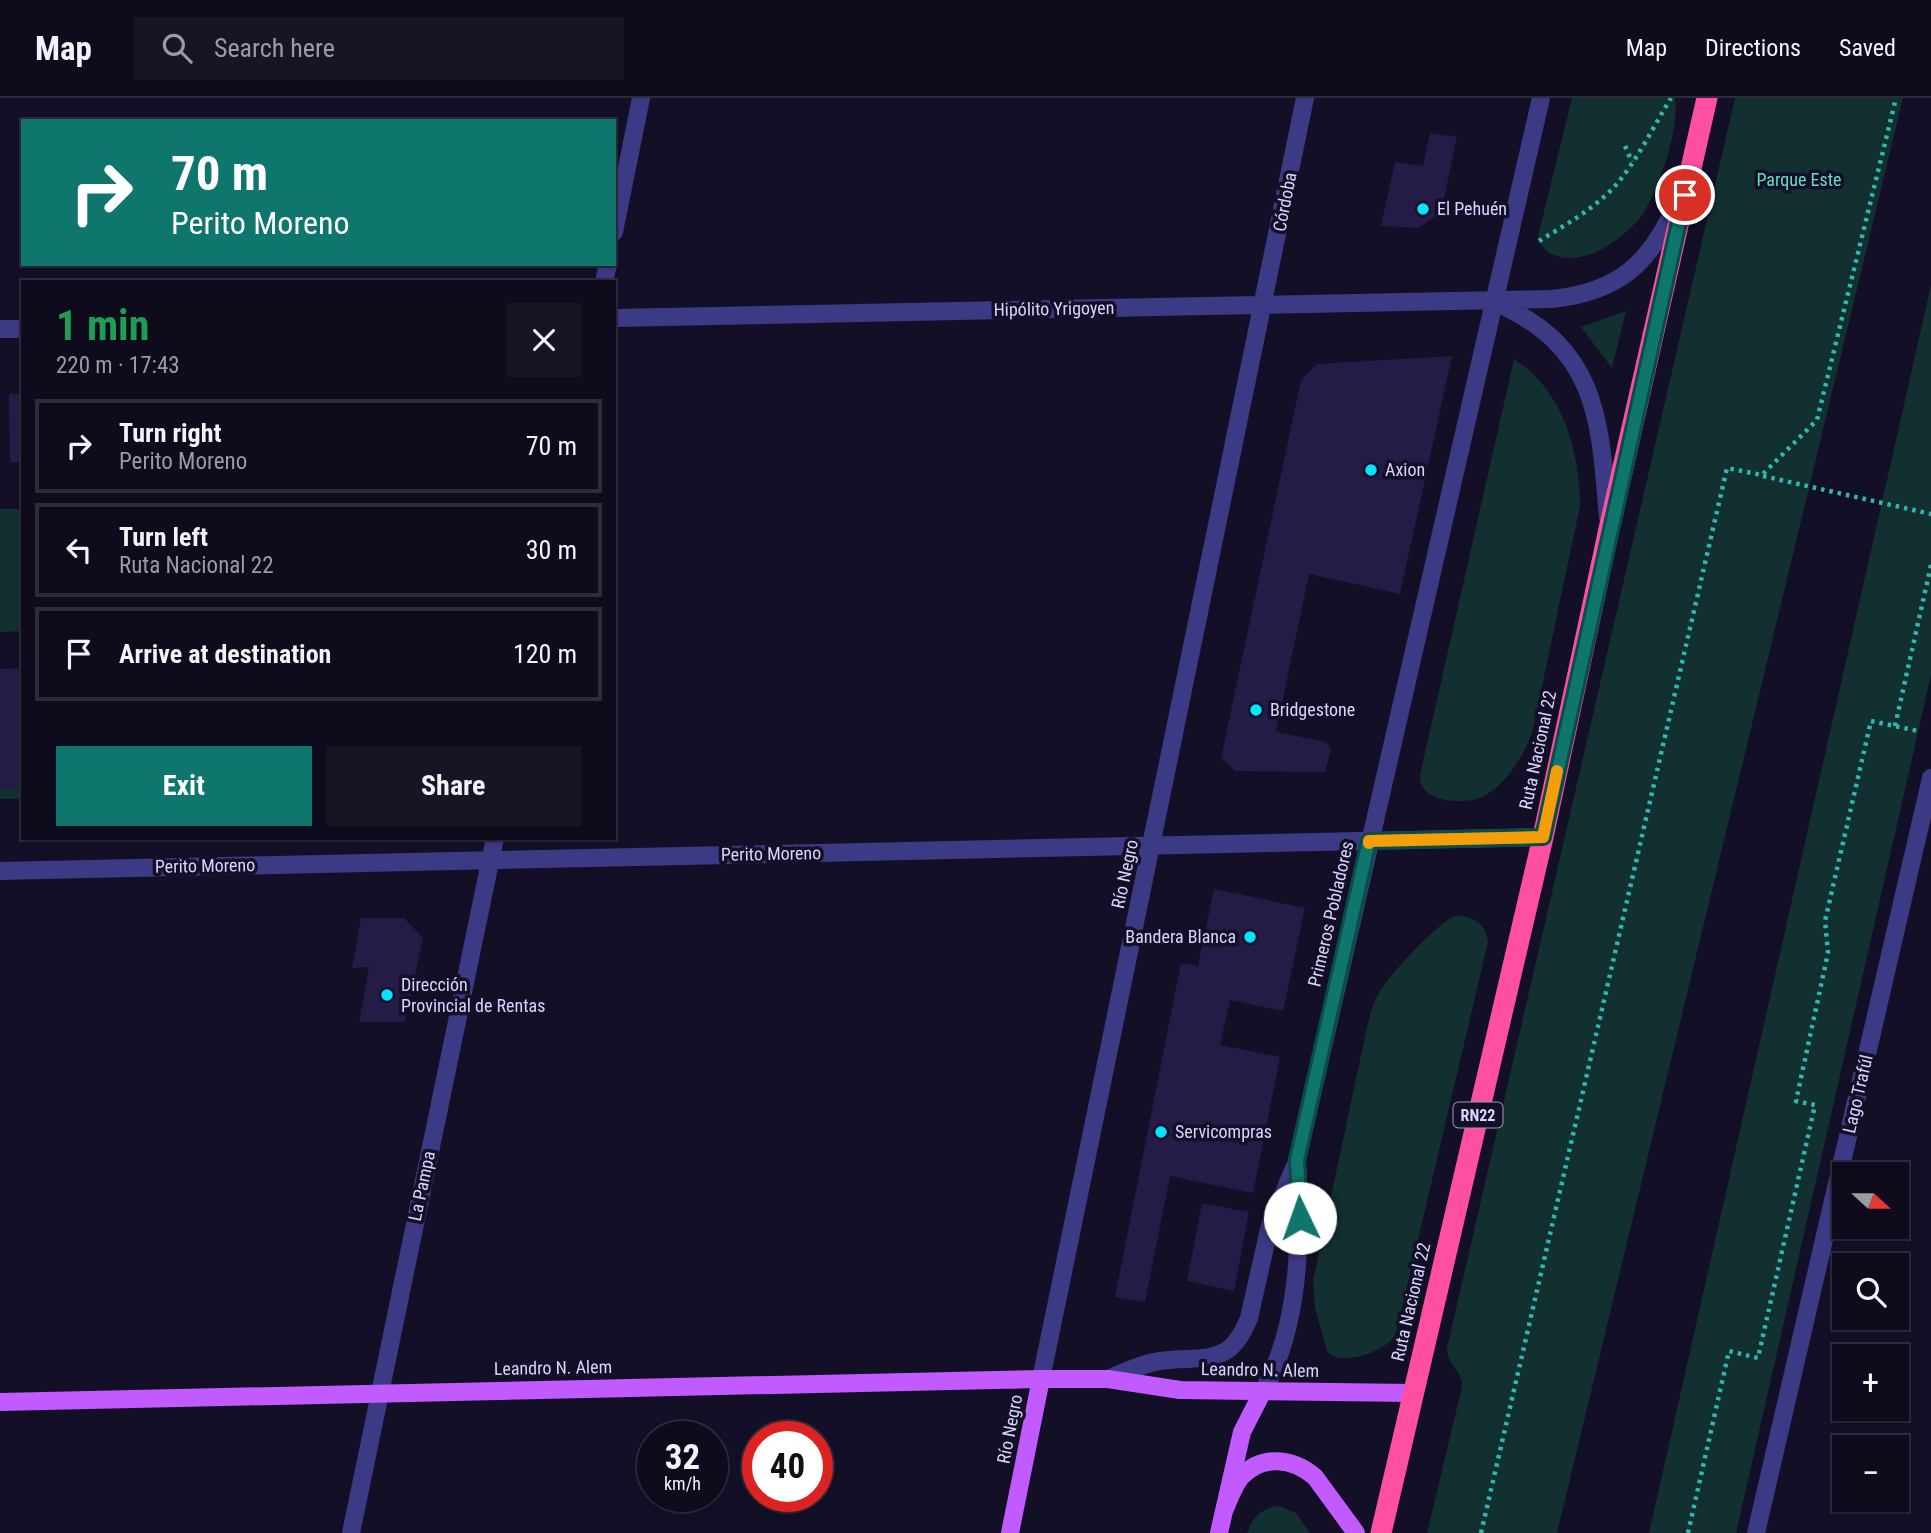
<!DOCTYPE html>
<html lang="en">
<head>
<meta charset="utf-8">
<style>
  :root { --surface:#0e0b1c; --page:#171425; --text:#f1f3f6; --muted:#9b9ba3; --line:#2e2b3b; --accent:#0f766e }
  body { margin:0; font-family:"Roboto Condensed",sans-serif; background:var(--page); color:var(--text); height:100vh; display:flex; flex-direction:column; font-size:26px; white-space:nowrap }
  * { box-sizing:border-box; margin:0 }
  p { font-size:23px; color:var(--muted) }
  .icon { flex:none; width:38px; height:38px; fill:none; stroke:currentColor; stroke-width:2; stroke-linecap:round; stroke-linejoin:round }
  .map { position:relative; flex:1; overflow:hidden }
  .side { position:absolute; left:21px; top:182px; width:595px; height:560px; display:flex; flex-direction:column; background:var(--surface); border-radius:0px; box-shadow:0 2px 5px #0004,0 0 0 2px var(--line) }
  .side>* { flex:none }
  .guide { position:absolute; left:21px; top:21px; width:595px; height:147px; border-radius:0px; box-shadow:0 2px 5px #0004,0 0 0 2px var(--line); background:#0f766e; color:#fff; overflow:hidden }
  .needle { width:46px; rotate:111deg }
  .fabs { position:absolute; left:1832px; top:1064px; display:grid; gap:14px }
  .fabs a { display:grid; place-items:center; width:77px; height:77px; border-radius:0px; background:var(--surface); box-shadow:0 2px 5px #0004,0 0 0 2px var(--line); font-size:35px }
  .speed { position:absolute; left:637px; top:1323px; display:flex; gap:14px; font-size:35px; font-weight:700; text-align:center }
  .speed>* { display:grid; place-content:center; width:91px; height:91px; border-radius:50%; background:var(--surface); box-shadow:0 2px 5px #0004,0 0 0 2px var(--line); line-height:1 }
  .speed small { font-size:18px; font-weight:400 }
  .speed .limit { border:10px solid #d22; background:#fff; color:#111 }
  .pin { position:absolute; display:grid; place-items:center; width:60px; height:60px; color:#fff; margin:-30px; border:4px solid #fff; border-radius:50%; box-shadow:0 2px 7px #0007 }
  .me { position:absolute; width:77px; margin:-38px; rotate:357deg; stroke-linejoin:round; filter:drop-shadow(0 0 5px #0008) }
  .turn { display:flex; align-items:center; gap:24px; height:147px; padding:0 35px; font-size:32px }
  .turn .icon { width:91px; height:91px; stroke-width:2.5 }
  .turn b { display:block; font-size:49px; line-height:60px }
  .round { display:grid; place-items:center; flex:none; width:74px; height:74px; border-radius:0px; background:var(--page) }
  .overview { display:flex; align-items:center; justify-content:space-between; height:119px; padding:0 35px }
  h1 { font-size:42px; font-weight:700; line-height:52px; color:#1e9e55 }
  .button { display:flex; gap:14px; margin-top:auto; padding:14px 35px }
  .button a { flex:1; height:80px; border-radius:0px; background:var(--accent); color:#fff; font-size:28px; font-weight:700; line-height:80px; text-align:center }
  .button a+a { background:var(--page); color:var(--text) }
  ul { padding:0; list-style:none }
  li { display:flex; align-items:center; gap:21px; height:94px; margin:0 14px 10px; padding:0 21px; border:4px solid var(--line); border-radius:0px }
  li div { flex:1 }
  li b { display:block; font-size:26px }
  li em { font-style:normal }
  header { display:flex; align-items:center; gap:42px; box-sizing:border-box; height:98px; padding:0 35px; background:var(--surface); border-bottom:2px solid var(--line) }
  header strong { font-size:33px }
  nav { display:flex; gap:38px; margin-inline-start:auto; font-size:24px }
  .search { width:490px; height:63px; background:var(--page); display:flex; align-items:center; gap:18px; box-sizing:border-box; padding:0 24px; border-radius:0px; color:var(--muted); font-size:26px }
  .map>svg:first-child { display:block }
  .green { fill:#12302f }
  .building { fill:#241b47 }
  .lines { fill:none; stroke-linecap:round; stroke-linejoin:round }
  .path { stroke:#2fb8b0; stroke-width:4.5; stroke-dasharray:3.5 5; stroke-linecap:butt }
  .minor { stroke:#3d3a85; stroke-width:18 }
  .major { stroke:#c25bff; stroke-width:18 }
  .highway { stroke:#ff4fa3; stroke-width:21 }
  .route-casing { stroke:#0a4d48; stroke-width:18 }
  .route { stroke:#0f766e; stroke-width:12 }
  .slow { stroke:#f59e0b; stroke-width:12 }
  .poi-dot { fill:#00e5ff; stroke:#130f26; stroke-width:2.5 }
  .labels { text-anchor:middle; stroke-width:7; stroke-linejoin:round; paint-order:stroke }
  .shield { fill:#130f26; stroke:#9e99be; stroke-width:2 }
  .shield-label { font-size:16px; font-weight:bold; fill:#d9d4ff }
  .park-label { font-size:18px; fill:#5fe0c0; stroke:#130f26 }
  .street-label { font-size:18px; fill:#d9d4ff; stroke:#130f26 }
  .poi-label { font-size:18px; fill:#d9d4ff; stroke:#130f26; text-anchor:start }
</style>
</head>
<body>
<header>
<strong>Map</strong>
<div class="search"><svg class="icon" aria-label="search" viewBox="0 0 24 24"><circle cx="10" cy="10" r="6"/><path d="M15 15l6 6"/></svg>Search here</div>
<nav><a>Map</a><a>Directions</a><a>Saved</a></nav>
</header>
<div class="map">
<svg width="1931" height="1435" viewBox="0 0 1931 1435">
  <rect width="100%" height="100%" fill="#130f26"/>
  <!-- green -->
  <path class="green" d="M1572 0H1675C1680 30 1658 98 1639 121 1620 143 1583 169 1554 157 1545 153 1540 148 1538 138Z
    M1735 0H1903L1557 1435H1427L1462 1289C1463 1272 1446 1266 1447 1250Z
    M1931 187V577L1736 1435H1649Z
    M1626 213 1612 270 1581 229Z
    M1514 261C1562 291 1580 353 1580 408L1533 631C1526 655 1506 688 1482 699 1463 707 1418 705 1420 677Z
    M0 411H23V533L0 534Z
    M0 691H23V701H0Z
    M1455 818C1473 817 1486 826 1488 844L1398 1227C1396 1233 1395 1239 1390 1243 1380 1255 1337 1269 1327 1253L1315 1210 1313 1183 1367 929C1370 918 1372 907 1378 897 1387 879 1437 825 1455 818Z
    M1279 1408 1296 1415 1310 1435H1247C1253 1418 1262 1410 1279 1408Z"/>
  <!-- building -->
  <path class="building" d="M1430 35 1457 39 1441 114 1419 130 1381 128 1395 64 1423 68Z
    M1452 258 1400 496 1309 476 1276 634 1326 644 1331 652 1325 674 1235 673 1221 660 1301 282 1317 266Z
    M9 296H23V364H10Z
    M23 570V691H0V571Z
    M1214 791 1305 810 1283 913 1230 902 1220 947 1280 959 1253 1095 1170 1078 1145 1204 1115 1199 1181 865 1198 868Z
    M361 820H404L423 840 405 924H359L369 869 352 870Z
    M1202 1105 1249 1114 1234 1193 1187 1183Z"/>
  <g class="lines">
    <!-- path -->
    <path class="path" d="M1625 48 1632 64
      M1539 143C1565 127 1593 112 1615 88 1637 63 1653 29 1671 0
      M1763 378 1931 416
      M1895 628 1931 467
      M1481 1435 1727 370 1762 377 1817 322 1896 0
      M1688 1435 1729 1253 1758 1260 1815 1007 1796 1003 1828 855 1825 823 1871 623 1918 633"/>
    <!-- minor -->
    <path class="minor" d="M614 134 641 0
      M604 184 608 166
      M1497 205C1599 251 1600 323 1608 420
      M614 220 1552 201C1619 194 1651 165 1677 104
      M0 231H23
      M0 773 1543 739
      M1041 1281 1305 0
      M1108 1281C1124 1274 1141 1266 1160 1263 1203 1257 1229 1271 1249 1220L1270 1127 1295 1068
      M1263 1293C1301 1226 1301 1137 1297 1062L1541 0
      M351 1435 495 740
      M1756 1435 1931 680"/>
    <!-- major -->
    <path class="major" d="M0 1304 1041 1281H1108L1180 1292 1413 1295
      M1224 1413C1229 1402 1233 1389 1241 1379 1262 1356 1293 1360 1315 1379L1356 1435
      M1010 1435 1041 1281
      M1219 1435 1242 1334 1263 1293"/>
    <!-- highway -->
    <path class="highway" d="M1381 1435 1543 739 1609 431 1707 0"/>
  </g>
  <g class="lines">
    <!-- route casing -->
    <g class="route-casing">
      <path id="route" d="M1300 1120 1297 1062 1369 743 1543 739 1685 97"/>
    </g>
    <!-- route -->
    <use href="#route" class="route"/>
    <!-- slow -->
    <path class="slow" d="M1369 745V743L1543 739 1557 673"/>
  </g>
  <!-- markers -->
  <g class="poi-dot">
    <circle cx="1423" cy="111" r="7"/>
    <circle cx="1371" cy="372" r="7"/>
    <circle cx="1256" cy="612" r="7"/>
    <circle cx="1250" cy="839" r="7"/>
    <circle cx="387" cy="897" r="7"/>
    <circle cx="1161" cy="1034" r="7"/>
  </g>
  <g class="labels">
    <!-- shield labels -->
    <rect class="shield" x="1453.5" y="1004.5" width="49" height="25" rx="5"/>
    <g class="shield-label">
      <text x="1478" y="1023">RN22</text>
    </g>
    <!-- park labels -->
    <g class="park-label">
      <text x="1799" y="88">Parque Este</text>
    </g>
    <!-- street labels -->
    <g class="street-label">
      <text transform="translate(1285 104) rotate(-79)" y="6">Córdoba</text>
      <text transform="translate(1054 211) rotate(-1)" y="6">Hipólito Yrigoyen</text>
      <text transform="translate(1538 652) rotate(-78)" y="6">Ruta Nacional 22</text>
      <text transform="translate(771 756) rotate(-1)" y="6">Perito Moreno</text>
      <text transform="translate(205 768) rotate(-1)" y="6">Perito Moreno</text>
      <text transform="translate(1125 776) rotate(-78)" y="6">Río Negro</text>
      <text transform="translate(1331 816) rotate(-77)" y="6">Primeros Pobladores</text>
      <text transform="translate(1858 996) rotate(-77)" y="6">Lago Trafúl</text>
      <text transform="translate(422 1088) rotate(-78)" y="6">La Pampa</text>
      <text transform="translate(1411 1204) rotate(-77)" y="6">Ruta Nacional 22</text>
      <text transform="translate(553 1270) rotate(-1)" y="6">Leandro N. Alem</text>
      <text transform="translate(1260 1272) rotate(1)" y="6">Leandro N. Alem</text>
      <text transform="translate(1010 1331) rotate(-79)" y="6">Río Negro</text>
    </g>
    <!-- poi labels -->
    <g class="poi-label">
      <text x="1437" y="117">El Pehuén</text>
      <text x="1385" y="378">Axion</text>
      <text x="1270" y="618">Bridgestone</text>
      <text x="1236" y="845" text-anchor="end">Bandera Blanca</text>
      <text x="401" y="893">Dirección<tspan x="401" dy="21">Provincial de Rentas</tspan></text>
      <text x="1175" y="1040">Servicompras</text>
    </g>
  </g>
</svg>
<div class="fabs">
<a><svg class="needle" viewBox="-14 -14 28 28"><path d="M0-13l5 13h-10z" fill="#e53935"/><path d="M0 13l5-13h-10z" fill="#9b9ba3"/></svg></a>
<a><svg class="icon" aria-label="search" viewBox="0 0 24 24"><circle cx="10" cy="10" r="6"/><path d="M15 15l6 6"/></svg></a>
<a>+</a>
<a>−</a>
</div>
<div class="speed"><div>32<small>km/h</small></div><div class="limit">40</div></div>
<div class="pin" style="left:1685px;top:97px;background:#d93025"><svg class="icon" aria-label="arrive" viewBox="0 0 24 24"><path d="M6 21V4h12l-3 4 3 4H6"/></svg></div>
<svg class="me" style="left:1300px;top:1120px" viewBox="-20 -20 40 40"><circle r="19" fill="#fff"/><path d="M0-13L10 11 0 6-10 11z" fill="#0f766e"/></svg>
<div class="guide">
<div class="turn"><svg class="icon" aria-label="right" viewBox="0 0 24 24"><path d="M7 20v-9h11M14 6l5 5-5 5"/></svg><div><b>70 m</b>Perito Moreno</div></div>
</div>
<section class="side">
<div class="overview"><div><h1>1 min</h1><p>220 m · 17:43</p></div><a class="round"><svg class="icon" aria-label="close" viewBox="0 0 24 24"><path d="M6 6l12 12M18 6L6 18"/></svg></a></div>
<ul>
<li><svg class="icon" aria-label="right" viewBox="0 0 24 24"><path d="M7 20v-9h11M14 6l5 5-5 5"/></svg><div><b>Turn right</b><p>Perito Moreno</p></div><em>70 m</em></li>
<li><svg class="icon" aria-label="left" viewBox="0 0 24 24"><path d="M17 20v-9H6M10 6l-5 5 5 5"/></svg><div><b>Turn left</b><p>Ruta Nacional 22</p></div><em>30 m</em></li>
<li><svg class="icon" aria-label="arrive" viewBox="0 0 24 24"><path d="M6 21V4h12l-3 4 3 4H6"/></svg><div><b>Arrive at destination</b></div><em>120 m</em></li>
</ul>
<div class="button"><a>Exit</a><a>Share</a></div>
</section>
</div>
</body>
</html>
